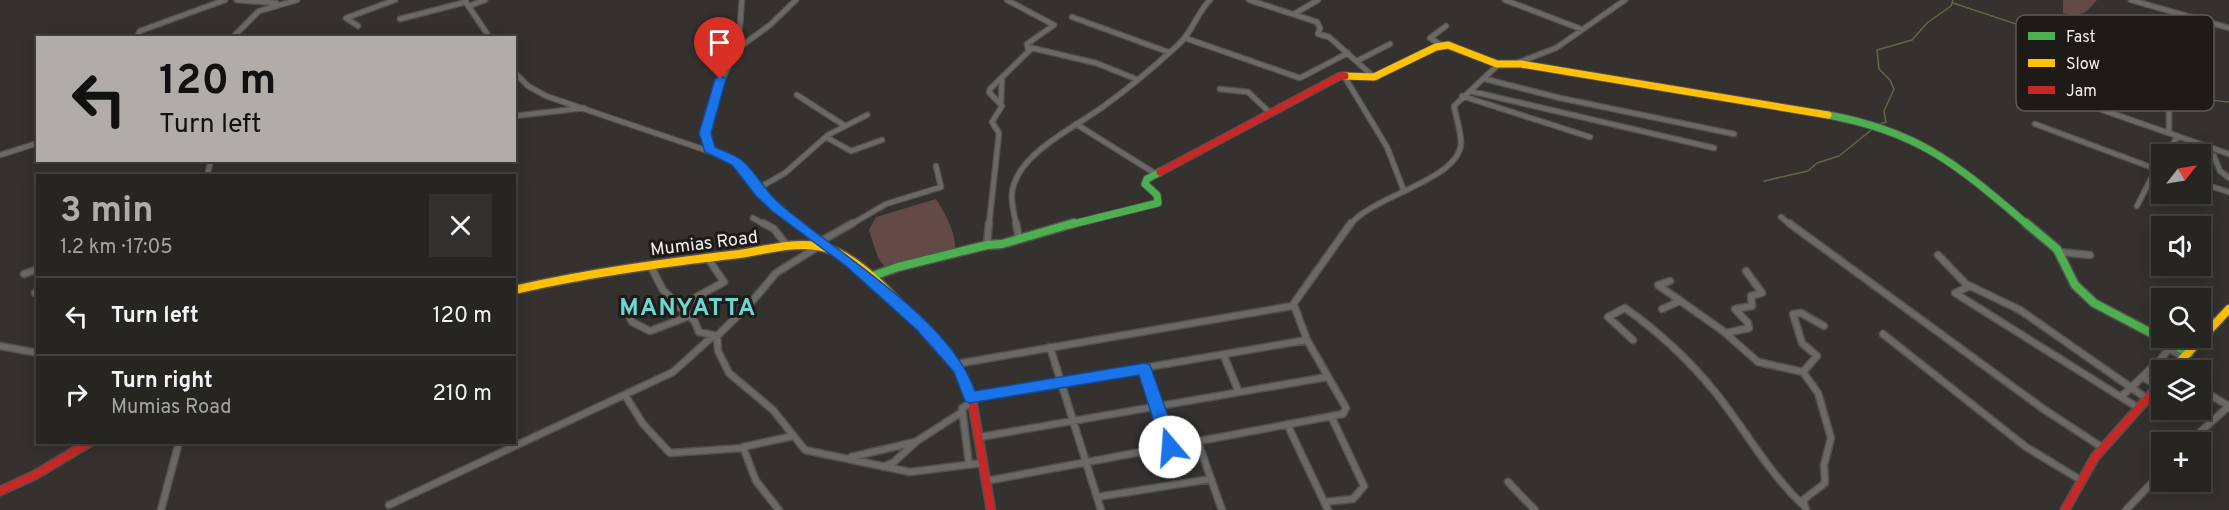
<!DOCTYPE html>
<html lang="en">
<head>
<meta charset="utf-8">
<style>
  :root { --surface:#272522; --page:#33312f; --text:#f1f3f6; --muted:#a4a5a5; --line:#434240; --accent:#b0aca8 }
  body { margin:0; font-family:Overpass,sans-serif; background:var(--page); color:var(--text); height:100vh; display:flex; flex-direction:column; font-size:22px; white-space:nowrap }
  * { box-sizing:border-box; margin:0 }
  p { font-size:20px; color:var(--muted) }
  .icon { flex:none; width:33px; height:33px; fill:none; stroke:currentColor; stroke-width:2; stroke-linecap:round; stroke-linejoin:round }
  .map { position:relative; flex:1; overflow:hidden }
  .panel { position:absolute; left:36px; top:174px; width:480px; height:270px; display:flex; flex-direction:column; background:var(--surface); border-radius:0px; box-shadow:0 3px 15px #0003,0 0 0 2px var(--line) }
  .panel>* { flex:none }
  .hud { position:absolute; left:36px; top:36px; width:480px; height:126px; border-radius:0px; box-shadow:0 3px 15px #0003,0 0 0 2px var(--line); background:#b0aca8; color:#111; overflow:hidden }
  .needle { width:39px; rotate:59deg }
  .controls { position:absolute; left:2151px; top:144px; display:grid; gap:12px }
  .controls a { display:grid; place-items:center; width:60px; height:60px; border-radius:0px; background:var(--surface); box-shadow:0 3px 15px #0003,0 0 0 2px var(--line); font-size:30px }
  .pin { position:absolute; display:grid; place-items:center; width:51px; height:51px; color:#fff; margin:-62px -26px; border-radius:50% 50% 50% 0; rotate:-45deg; box-shadow:0 0 6px #0007 }
  .pin .icon { rotate:45deg }
  .me { position:absolute; width:66px; margin:-33px; rotate:342deg; stroke-linejoin:round; filter:drop-shadow(0 0 4px #0008) }
  .turn { display:flex; align-items:center; gap:21px; height:126px; padding:0 24px; font-size:27px }
  .turn .icon { width:78px; height:78px; stroke-width:2.5 }
  .turn b { display:block; font-size:42px; line-height:51px }
  .round { display:grid; place-items:center; flex:none; width:63px; height:63px; border-radius:0px; background:var(--page) }
  .overview { display:flex; align-items:center; justify-content:space-between; height:102px; padding:0 24px }
  h1 { font-size:36px; font-weight:700; line-height:45px; color:var(--accent) }
  ul { padding:0; list-style:none }
  li { display:flex; align-items:center; gap:18px; height:78px; padding:0 24px; border-top:2px solid var(--line) }
  li div { flex:1 }
  li b { display:block; font-size:22px }
  li em { font-style:normal }
  .map>svg:first-child { display:block }
  .green { fill:#634a46 }
  .lines { fill:none; stroke-linecap:round; stroke-linejoin:round }
  .stream { stroke:#5f6948; stroke-width:1.5 }
  .street-far1-casing { stroke:#53504d; stroke-width:7 }
  .street-casing { stroke:#53504d; stroke-width:9 }
  .fast-far1-casing { stroke:#53504d; stroke-width:9 }
  .fast-casing { stroke:#53504d; stroke-width:11 }
  .slow-far1-casing { stroke:#53504d; stroke-width:9 }
  .slow-casing { stroke:#53504d; stroke-width:11 }
  .jam-far1-casing { stroke:#53504d; stroke-width:9 }
  .jam-casing { stroke:#53504d; stroke-width:11 }
  .street-far1 { stroke:#6b6966; stroke-width:4.5 }
  .street { stroke:#6b6966; stroke-width:6 }
  .fast-far1 { stroke:#4caf50; stroke-width:7 }
  .fast { stroke:#4caf50; stroke-width:8 }
  .slow-far1 { stroke:#ffc107; stroke-width:7 }
  .slow { stroke:#ffc107; stroke-width:8 }
  .jam-far1 { stroke:#c62828; stroke-width:7 }
  .jam { stroke:#c62828; stroke-width:8 }
  .route { fill:#1a73e8; stroke:#114b97; stroke-width:1.5 }
  .labels { text-anchor:middle; stroke-width:6; stroke-linejoin:round; paint-order:stroke }
  .street-label { font-size:18px; fill:#f2eee9; stroke:#1d1a17 }
  .district-label { font-size:24px; font-weight:bold; letter-spacing:1.5px; fill:#6ad7d2; stroke:#1d1a17 }
  .key { fill:#1d1a17; stroke:#5d5a56; stroke-width:1.5 }
  .key-label { font-size:16px; fill:#f2eee9 }
</style>
</head>
<body>
<div class="map">
<svg width="2229" height="510" viewBox="0 0 2229 510">
  <rect width="100%" height="100%" fill="#34312e"/>
  <!-- green -->
  <path class="green" d="M2063 0H2097C2085 14 2082 17 2063 13Z
    M936 199C946 215 959 237 954 256L888 271 878 258 869 230 876 217Z"/>
  <g class="lines">
    <!-- stream -->
    <path class="stream" d="M1953 3 2070 42C2078 47 2080 52 2087 58 2108 77 2200 100 2229 102
      M1880 124 1886 122 1884 111 1894 89 1890 80 1879 69 1877 50 1912 40 1927 23 1951 6 1953 0
      M1764 181 1808 171 1817 163 1839 156 1875 127"/>
    <!-- street-far1 casing -->
    <g class="street-far1-casing">
      <path id="street-far1" d="M237 0 276 3
        M1007 0 1054 25 1027 44 1028 49
        M1249 0 1317 22 1320 28 1318 34 1329 37 1374 77
        M1505 0 1581 29
        M2131 0 2229 28
        M465 1 490 38
        M469 6 485 0
        M1294 14 1318 0
        M1072 17 1168 52
        M400 19 466 2
        M358 26 346 18 395 0
        M137 38 140 31 225 0
        M232 38 259 11 297 0
        M1185 38 1300 78 1348 53
        M1443 46 1430 38 1446 26
        M737 49 770 25 796 0
        M1357 61 1390 44
        M1517 63 1556 48 1625 0
        M514 72 528 86 546 96 732 159 741 166 767 200 798 225
        M1344 76 1387 147 1404 191
        M1485 79 1560 98 1734 134
        M1220 89 1248 92 1269 112
        M2105 90 2106 111
        M1470 91 1714 148
        M797 95 845 126
        M1462 96 1590 137
        M2062 96 2229 154
        M1001 102 1002 79
        M2169 110V133
        M514 116 584 108
        M1076 124 1156 174
        M2035 124 2156 169 2137 206
        M826 137 851 151 882 140
        M710 149C699 115 723 81 735 51 741 37 740 16 742 0
        M2166 154 2178 136
        M0 155 38 143
        M2214 156 2220 171 2229 178
        M2162 161 2156 169 2162 170
        M207 176 211 160
        M2200 183 2229 192
        M757 189 785 173 828 135 867 115
        M1781 217 1791 225
        M753 218 765 225
        M850 225 886 204 941 187 936 166
        M989 225 999 133 992 122 1002 106 989 92 990 89 1032 48 1096 63 1136 79
        M1016 225C1014 211 1009 197 1014 184 1025 150 1077 126 1104 106 1129 88 1155 66 1178 45 1194 30 1196 14 1210 0
        M1350 225C1371 196 1460 180 1461 143 1461 132 1456 117 1454 106L1499 64"/>
    </g>
    <!-- street casing -->
    <g class="street-casing">
      <path id="street" d="M763 223 774 229 788 247
        M796 223 827 247
        M1016 223 1019 239
        M1789 223 2042 408 2100 446
        M821 241 853 223
        M987 245 989 223
        M2059 252 2090 255
        M1938 255 1966 284 2020 310 2146 398
        M650 265 663 290 695 322 699 332 717 336 750 304 776 273 816 248
        M24 274 38 269
        M1670 281 1658 285 1723 331 1758 362 1803 372
        M1970 286 1955 293 2137 407
        M35 293 38 291
        M624 305 632 322 650 331 687 317
        M678 307 724 282 707 257
        M1662 309 1680 301
        M2200 317 2218 322
        M1726 333 1749 328 1748 323 1735 309 1752 306 1751 296 1762 293 1746 271
        M1883 334 2026 447 2079 479
        M717 336 718 351 729 373 773 410 805 450 910 472 982 463
        M1633 340 1608 317 1625 308C1659 332 1689 360 1715 392 1745 429 1767 471 1802 504
        M0 346 38 353
        M1050 347 1101 510
        M2169 349 2185 357
        M1224 356 1238 390
        M956 364 1292 306 1351 223
        M2153 367 2162 372
        M1145 369 1170 447
        M2143 377 2157 386
        M2200 389 2229 406
        M625 395 643 424 670 453 743 448
        M972 397 1307 340
        M2121 397 2161 359 2177 338
        M1287 424 1328 510
        M980 437 1327 377
        M1198 442 1222 510
        M2189 442 2229 406
        M851 457 915 442
        M969 464 962 408 971 403
        M883 467 894 462 917 441 962 412
        M986 481 1343 414 1346 408 1307 340 1294 305
        M1508 482 1535 510
        M1097 497 1211 479
        M1324 502 1353 499 1364 486 1331 416
        M389 505 673 372 713 336
        M161 510 179 442
        M779 510 756 481 743 447 793 436
        M1806 510 1803 500 1825 483 1824 465 1831 438 1818 393 1803 372 1817 356 1802 343 1793 314 1801 313 1824 326
        M2126 510 2162 472"/>
    </g>
    <!-- fast-far1 casing -->
    <g class="fast-far1-casing">
      <path id="fast-far1" d="M1828 115C1921 132 1958 166 2028 225
        M1069 225 1158 203 1157 195 1145 184 1147 179 1160 172"/>
    </g>
    <!-- fast casing -->
    <g class="fast-casing">
      <path id="fast" d="M2026 223 2057 249 2075 285 2094 303 2189 353
        M867 278 898 267 987 245 1002 244 1074 223"/>
    </g>
    <!-- slow-far1 casing -->
    <g class="slow-far1-casing">
      <path id="slow-far1" d="M1345 76 1374 77 1436 47 1448 45 1497 64H1521L1828 115"/>
    </g>
    <!-- slow casing -->
    <g class="slow-casing">
      <path id="slow" d="M514 290C588 273 663 263 739 254 767 250 801 239 829 249 868 263 907 312 934 342
        M2172 370 2229 309"/>
    </g>
    <!-- jam-far1 casing -->
    <g class="jam-far1-casing">
      <path id="jam-far1" d="M1160 172 1340 76H1345"/>
    </g>
    <!-- jam casing -->
    <g class="jam-casing">
      <path id="jam" d="M934 342 958 369 971 394 991 510
        M0 491 35 475 90 442
        M2065 510 2095 457 2162 382"/>
    </g>
    <!-- street-far1 -->
    <use href="#street-far1" class="street-far1"/>
    <!-- street -->
    <use href="#street" class="street"/>
    <!-- fast-far1 -->
    <use href="#fast-far1" class="fast-far1"/>
    <!-- fast -->
    <use href="#fast" class="fast"/>
    <!-- slow-far1 -->
    <use href="#slow-far1" class="slow-far1"/>
    <!-- slow -->
    <use href="#slow" class="slow"/>
    <!-- jam-far1 -->
    <use href="#jam-far1" class="jam-far1"/>
    <!-- jam -->
    <use href="#jam" class="jam"/>
  </g>
  <!-- route -->
  <path class="route" d="M720 76 726 79 711 133 715 147C723 151 733 154 740 159 754 169 765 191 779 203 837 254 949 317 975 391L1145 363 1150 365 1179 447 1176 451 1170 453 1162 447 1139 375 970 403 965 401 954 372 917 330 846 266 772 211 756 196 732 165 705 152 699 133 715 79Z"/>
  <g class="labels">
    <!-- street labels -->
    <g class="street-label">
      <text transform="translate(704 243) rotate(-7)" y="6">Mumias Road</text>
    </g>
    <!-- district labels -->
    <g class="district-label">
      <text x="688" y="315">MANYATTA</text>
    </g>
  </g>
  <!-- legend -->
  <rect x="2016" y="15" width="198" height="96" rx="9" class="key"/>
  <rect x="2028" y="32" width="27" height="8" fill="#4caf50"/>
  <rect x="2028" y="59" width="27" height="8" fill="#ffc107"/>
  <rect x="2028" y="86" width="27" height="8" fill="#c62828"/>
  <g class="key-label">
    <text x="2066" y="42">Fast</text>
    <text x="2066" y="69">Slow</text>
    <text x="2066" y="96">Jam</text>
  </g>
</svg>
<div class="controls">
<a><svg class="needle" viewBox="-14 -14 28 28"><path d="M0-13l5 13h-10z" fill="#e53935"/><path d="M0 13l5-13h-10z" fill="#a4a5a5"/></svg></a>
<a><svg class="icon" aria-label="sound" viewBox="0 0 24 24"><path d="M4 9h4l5-4v14l-5-4H4zM17 9q2 3 0 6"/></svg></a>
<a><svg class="icon" aria-label="search" viewBox="0 0 24 24"><circle cx="10" cy="10" r="6"/><path d="M15 15l6 6"/></svg></a>
<a><svg class="icon" aria-label="layers" viewBox="0 0 24 24"><path d="M12 4l9 5-9 5-9-5zM3 14l9 5 9-5"/></svg></a>
<a>+</a>
</div>
<div class="pin" style="left:720px;top:79px;background:#d93025"><svg class="icon" aria-label="arrive" viewBox="0 0 24 24"><path d="M6 21V4h12l-3 4 3 4H6"/></svg></div>
<svg class="me" style="left:1170px;top:447px" viewBox="-20 -20 40 40"><circle r="19" fill="#fff"/><path d="M0-13L10 11 0 6-10 11z" fill="#1a73e8"/></svg>
<div class="hud">
<div class="turn"><svg class="icon" aria-label="left" viewBox="0 0 24 24"><path d="M17 20v-9H6M10 6l-5 5 5 5"/></svg><div><b>120 m</b>Turn left</div></div>
</div>
<section class="panel">
<div class="overview"><div><h1>3 min</h1><p>1.2 km · 17:05</p></div><a class="round"><svg class="icon" aria-label="close" viewBox="0 0 24 24"><path d="M6 6l12 12M18 6L6 18"/></svg></a></div>
<ul>
<li><svg class="icon" aria-label="left" viewBox="0 0 24 24"><path d="M17 20v-9H6M10 6l-5 5 5 5"/></svg><div><b>Turn left</b></div><em>120 m</em></li>
<li><svg class="icon" aria-label="right" viewBox="0 0 24 24"><path d="M7 20v-9h11M14 6l5 5-5 5"/></svg><div><b>Turn right</b><p>Mumias Road</p></div><em>210 m</em></li>
</ul>
</section>
</div>
</body>
</html>
